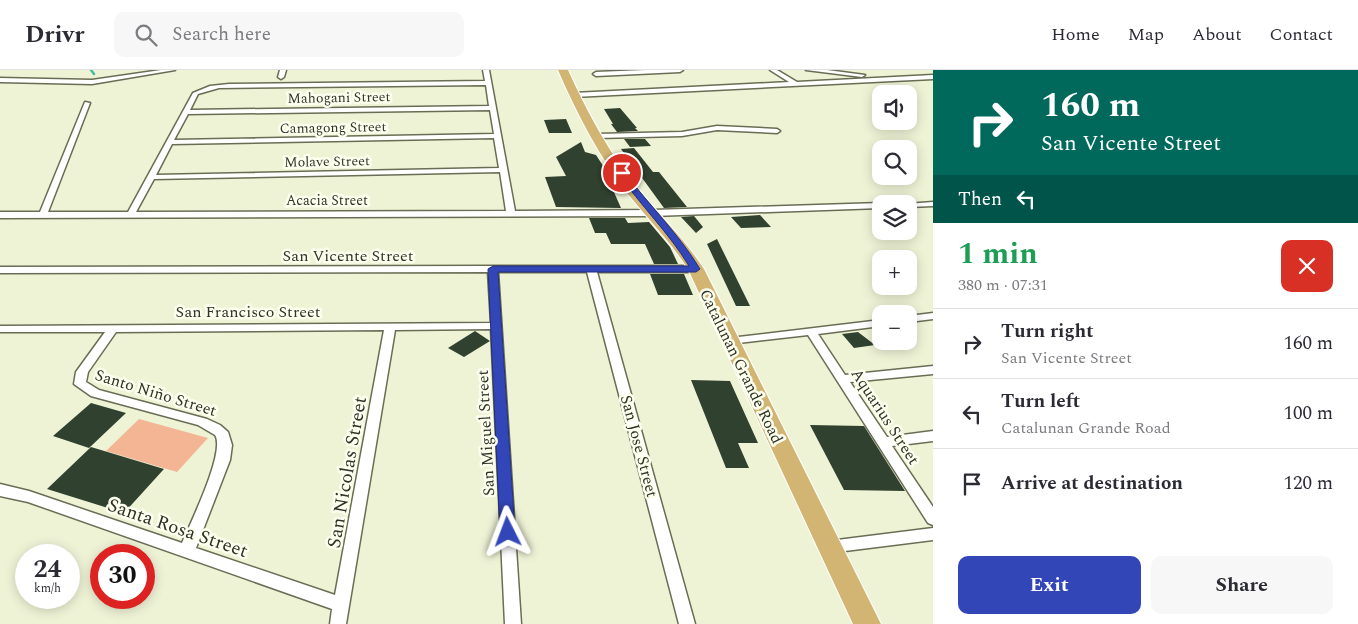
<!DOCTYPE html>
<html lang="en">
<head>
<meta charset="utf-8">
<style>
  :root { --surface:#fff; --page:#f7f7f7; --text:#2b2b33; --muted:#7c7c81; --line:#e1e1e2; --accent:#3346b8 }
  body { margin:0; font-family:Spectral,serif; background:var(--page); color:var(--text); height:100vh; display:flex; flex-direction:column; font-size:19px; white-space:nowrap }
  * { box-sizing:border-box; margin:0 }
  p { font-size:16px; color:var(--muted) }
  .icon { flex:none; width:28px; height:28px; fill:none; stroke:currentColor; stroke-width:2; stroke-linecap:round; stroke-linejoin:round }
  .map { position:relative; flex:1; overflow:hidden }
  .side { display:flex; flex-direction:column; background:var(--surface); width:425px }
  .side>* { flex:none }
  .top-card { background:#00695c; color:#fff; overflow:hidden }
  .buttons { position:absolute; left:872px; top:15px; display:grid; gap:10px }
  .buttons a { display:grid; place-items:center; width:45px; height:45px; border-radius:10px; background:var(--surface); box-shadow:0 2px 12px #0003; font-size:25px }
  .speed { position:absolute; left:15px; top:474px; display:flex; gap:10px; font-size:25px; font-weight:700; text-align:center }
  .speed>* { display:grid; place-content:center; width:65px; height:65px; border-radius:50%; background:var(--surface); box-shadow:0 2px 12px #0003; line-height:1 }
  .speed small { font-size:12px; font-weight:400 }
  .speed .limit { border:8px solid #d22; background:#fff; color:#111 }
  .pin { position:absolute; display:grid; place-items:center; width:42px; height:42px; color:#fff; margin:-21px; border:2px solid #fff; border-radius:50%; box-shadow:0 1px 5px #0007 }
  .me { position:absolute; width:55px; margin:-28px; rotate:357deg; stroke-linejoin:round; filter:drop-shadow(0 0 4px #0008) }
  .turn { display:flex; align-items:center; gap:18px; height:105px; padding:0 25px; font-size:22px }
  .turn .icon { width:65px; height:65px; stroke-width:2.5 }
  .turn b { display:block; font-size:35px; line-height:42px }
  .then { display:flex; align-items:center; height:48px; padding:0 25px; background:#0003; gap:10px; font-size:19px }
  .round { display:grid; place-items:center; flex:none; width:52px; height:52px; border-radius:10px; background:var(--page) }
  .head { display:flex; align-items:center; justify-content:space-between; height:85px; padding:0 25px }
  h1 { font-size:30px; font-weight:700; line-height:38px; color:#1e9e55 }
  .action { display:flex; gap:10px; margin-top:auto; padding:10px 25px }
  .action a { flex:1; height:58px; border-radius:10px; background:var(--accent); color:#fff; font-size:20px; font-weight:700; line-height:58px; text-align:center }
  .action a+a { background:var(--page); color:var(--text) }
  ul { padding:0; list-style:none }
  li { display:flex; align-items:center; gap:15px; height:70px; padding:0 25px; border-top:1px solid var(--line) }
  li div { flex:1 }
  li b { display:block; font-size:19px }
  li em { font-style:normal }
  header { display:flex; align-items:center; gap:30px; box-sizing:border-box; height:70px; padding:0 25px; background:var(--surface); border-bottom:1px solid var(--line) }
  header strong { font-size:24px }
  nav { display:flex; gap:28px; margin-inline-start:auto; font-size:18px }
  .search { width:350px; height:45px; background:var(--page); display:flex; align-items:center; gap:12px; box-sizing:border-box; padding:0 18px; border-radius:10px; color:var(--muted); font-size:19px }
  main { display:flex; flex:1; min-height:0 }
  .map>svg:first-child { display:block }
  .green { fill:#f3b594 }
  .lines { fill:none; stroke-linecap:round; stroke-linejoin:round }
  .stream { stroke:#44bfa4; stroke-width:2.5 }
  .building { fill:#30412f }
  .street-casing { stroke:#6a6d54; stroke-width:3 }
  .primary-casing { stroke:#fff; stroke-width:2 }
  .street { fill:#fff; fill-rule:evenodd }
  .primary { fill:#d2b573; fill-rule:evenodd }
  .route { fill:#3346b8; stroke:#212e78 }
  .labels { text-anchor:middle; stroke-width:5; stroke-linejoin:round; paint-order:stroke }
  .far-street-label { font-size:14px; fill:#303227; stroke:#fdffee }
  .street-label { font-size:16px; fill:#303227; stroke:#fdffee }
  .near-street-label { font-size:19px; fill:#303227; stroke:#fdffee }
</style>
</head>
<body>
<header>
<strong>Drivr</strong>
<div class="search"><svg class="icon" aria-label="search" viewBox="0 0 24 24"><circle cx="10" cy="10" r="6"/><path d="M15 15l6 6"/></svg>Search here</div>
<nav><a>Home</a><a>Map</a><a>About</a><a>Contact</a></nav>
</header>
<main>
<div class="map">
<svg width="933" height="554" viewBox="0 0 933 554">
  <rect width="100%" height="100%" fill="#eff3d6"/>
  <!-- green -->
  <path class="green" d="M139 349 208 368 177 402 106 381Z"/>
  <g class="lines">
    <!-- stream -->
    <path class="stream" d="M91 0 94 4"/>
  </g>
  <!-- building -->
  <path class="building" d="M620 38 637 58H635L638 61 617 62 611 54H613L604 39Z
    M566 49 572 63H549L544 50Z
    M624 69H645L651 76 630 77Z
    M581 72 585 82 596 85 613 111 618 120H613L621 138 556 137 545 107 566 106 556 87Z
    M634 78 653 102H659L687 137 664 138 621 79Z
    M760 145 771 157 741 158 731 147Z
    M694 146 703 157 696 163 681 147Z
    M589 148H625L628 153 649 152 670 177 678 194H654L645 174H611L606 163H595Z
    M717 169 750 236H736L707 174Z
    M650 204H684L693 225H658Z
    M475 261 490 271 464 287 448 278Z
    M858 262 875 275 854 278 842 264Z
    M691 310 730 311 758 373H738L749 398H726Z
    M91 333 126 343 89 378 53 366Z
    M810 355 864 356 905 421 844 420Z
    M91 377 164 399 124 443 47 419Z"/>
  <g class="lines">
    <!-- street casing -->
    <g class="street-casing">
      <path id="street" d="M161 0H175L92 14 0 12V8L92 10Z
        M280 0H286L284 7 281 9 278 7Z
        M483 0H489L515 141 653 140 881 133V138L653 146 0 148V142H40L85 32 90 33 48 142H128L193 23 210 16 229 14 485 11ZM486 15 489 36 190 40 198 24 219 18ZM490 40 494 64 174 70 188 44ZM494 68 499 98 156 105 172 74ZM500 102 506 141 136 142 154 109Z
        M645 0H683L680 2 596 6 593 4 596 2Z
        M770 0H777L797 12 933 5V9L574 27 571 25 574 23 789 12Z
        M806 0H827L865 5 862 7Z
        M717 56 777 59 780 61 777 63 717 60 682 66 597 68 594 66 597 64 682 62Z
        M933 132V136L909 137V134H906Z
        M493 196H696L701 199 696 202H597L695 554H679L587 202H498L521 554H505L491 259 395 260 346 554H330L332 539 28 432 0 426V414L29 421 182 473C190 454 226 381 215 365L198 355 91 326 74 314 76 302 105 262H0V256L491 253 488 202 0 203V197ZM384 260 335 525 196 478 230 390 232 375 228 362 220 355 207 349 99 320 86 312 88 302 116 262Z
        M933 243V249L909 252V246Z
        M881 250V256L818 264 845 305 933 296V304L850 312 887 367 933 361V371L892 376 933 437V455L928 453 808 265 730 274 724 271 730 268Z
        M933 458V470L829 483 824 482 821 477 824 472 829 471Z"/>
    </g>
    <!-- primary casing -->
    <g class="primary-casing">
      <path id="primary" d="M558 0H568C587 42 609 83 638 119 660 146 685 170 704 199L881 554H853L688 199C671 172 648 149 628 124 599 86 577 44 558 0Z"/>
    </g>
    <!-- street -->
    <use href="#street" class="street"/>
    <!-- primary -->
    <use href="#primary" class="primary"/>
  </g>
  <!-- route -->
  <path class="route" d="M619 102H624C649 135 679 164 700 199L696 202H498L515 462 513 467 508 469 502 467 500 462 488 199 493 196H689C669 163 640 135 618 103Z"/>
  <g class="labels">
    <!-- far-street labels -->
    <g class="far-street-label">
      <text transform="translate(339 27) rotate(-1)" y="5">Mahogani Street</text>
      <text transform="translate(333 57) rotate(-1)" y="5">Camagong Street</text>
      <text transform="translate(327 91) rotate(-1)" y="5">Molave Street</text>
      <text x="327" y="135">Acacia Street</text>
    </g>
    <!-- street labels -->
    <g class="street-label">
      <text x="348" y="191">San Vicente Street</text>
      <text x="248" y="247">San Francisco Street</text>
      <text transform="translate(742 296) rotate(64)" y="6">Catalunan Grande Road</text>
      <text transform="translate(156 322) rotate(17)" y="6">Santo Niño Street</text>
      <text transform="translate(886 346) rotate(57)" y="6">Aquarius Street</text>
      <text transform="translate(485 363) rotate(-93)" y="6">San Miguel Street</text>
      <text transform="translate(640 376) rotate(75)" y="6">San Jose Street</text>
    </g>
    <!-- near-street labels -->
    <g class="near-street-label">
      <text transform="translate(346 402) rotate(-80)" y="7">San Nicolas Street</text>
      <text transform="translate(178 457) rotate(19)" y="7">Santa Rosa Street</text>
    </g>
  </g>
</svg>
<div class="buttons">
<a><svg class="icon" aria-label="sound" viewBox="0 0 24 24"><path d="M4 9h4l5-4v14l-5-4H4zM17 9q2 3 0 6"/></svg></a>
<a><svg class="icon" aria-label="search" viewBox="0 0 24 24"><circle cx="10" cy="10" r="6"/><path d="M15 15l6 6"/></svg></a>
<a><svg class="icon" aria-label="layers" viewBox="0 0 24 24"><path d="M12 4l9 5-9 5-9-5zM3 14l9 5 9-5"/></svg></a>
<a>+</a>
<a>−</a>
</div>
<div class="speed"><div>24<small>km/h</small></div><div class="limit">30</div></div>
<div class="pin" style="left:622px;top:103px;background:#d93025"><svg class="icon" aria-label="arrive" viewBox="0 0 24 24"><path d="M6 21V4h12l-3 4 3 4H6"/></svg></div>
<svg class="me" style="left:508px;top:462px" viewBox="-20 -20 40 40"><path d="M0-17L14 15 0 8-14 15z" fill="#3346b8" stroke="#fff" stroke-width="4"/></svg>
</div>
<section class="side">
<div class="top-card">
<div class="turn"><svg class="icon" aria-label="right" viewBox="0 0 24 24"><path d="M7 20v-9h11M14 6l5 5-5 5"/></svg><div><b>160 m</b>San Vicente Street</div></div>
<div class="then">Then<svg class="icon" aria-label="left" viewBox="0 0 24 24"><path d="M17 20v-9H6M10 6l-5 5 5 5"/></svg></div>
</div>
<div class="head"><div><h1>1 min</h1><p>380 m · 07:31</p></div><a class="round" style="background:#d93025;color:#fff"><svg class="icon" aria-label="close" viewBox="0 0 24 24"><path d="M6 6l12 12M18 6L6 18"/></svg></a></div>
<ul>
<li><svg class="icon" aria-label="right" viewBox="0 0 24 24"><path d="M7 20v-9h11M14 6l5 5-5 5"/></svg><div><b>Turn right</b><p>San Vicente Street</p></div><em>160 m</em></li>
<li><svg class="icon" aria-label="left" viewBox="0 0 24 24"><path d="M17 20v-9H6M10 6l-5 5 5 5"/></svg><div><b>Turn left</b><p>Catalunan Grande Road</p></div><em>100 m</em></li>
<li><svg class="icon" aria-label="arrive" viewBox="0 0 24 24"><path d="M6 21V4h12l-3 4 3 4H6"/></svg><div><b>Arrive at destination</b></div><em>120 m</em></li>
</ul>
<div class="action"><a>Exit</a><a>Share</a></div>
</section>
</main>
</body>
</html>
